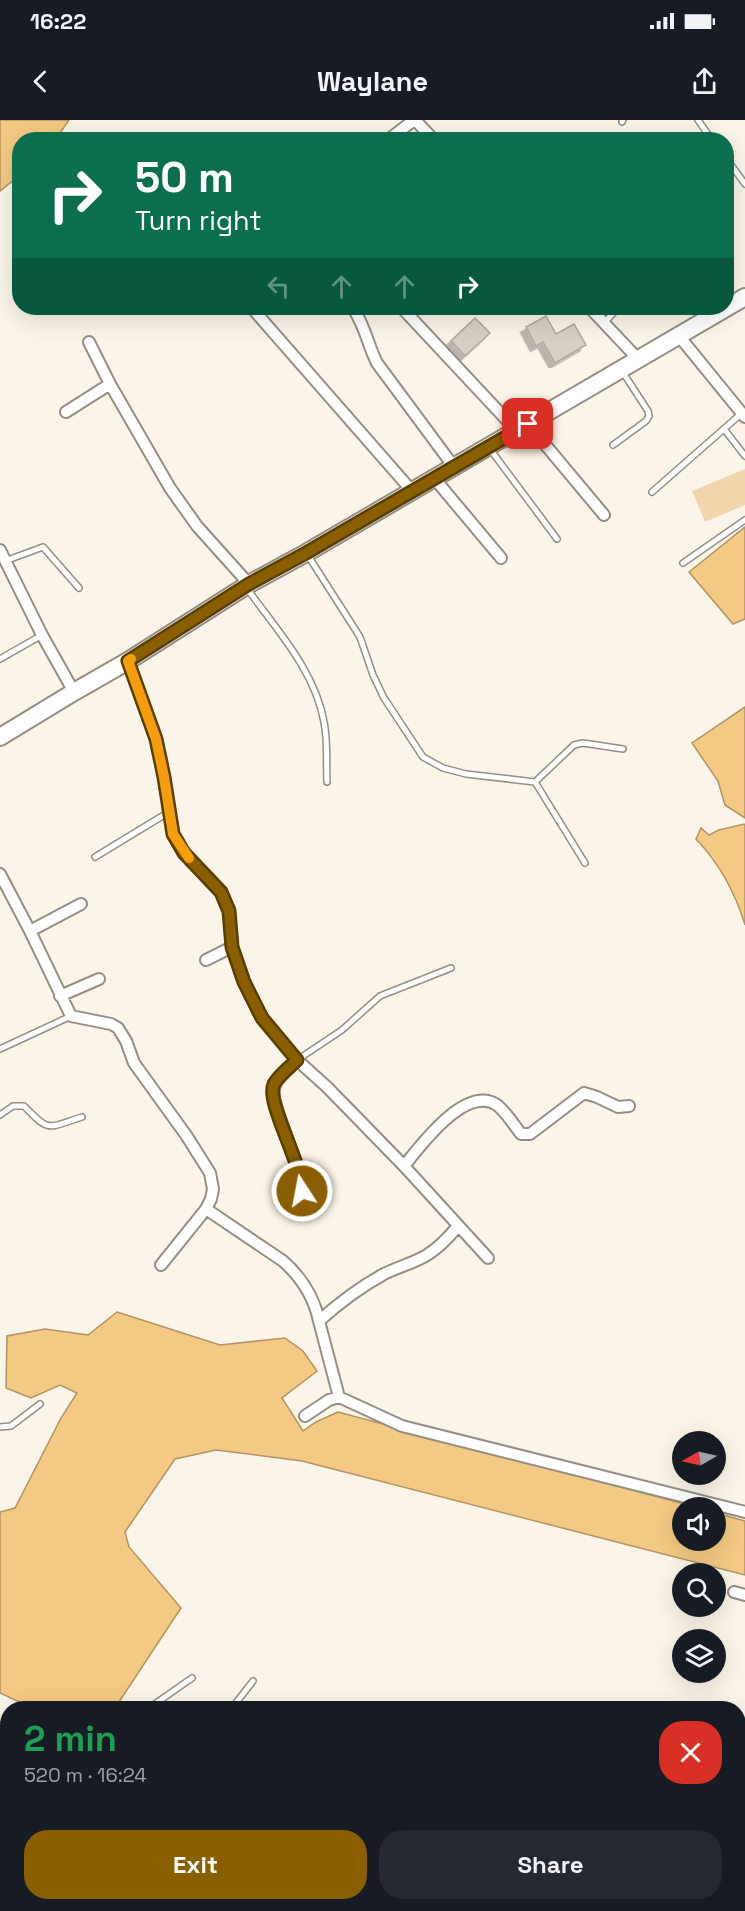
<!DOCTYPE html>
<html lang="en">
<head>
<meta charset="utf-8">
<style>
  :root { --surface:#171b24; --page:#242831; --text:#f1f3f6; --muted:#9ea1a6; --accent:#8a5f00 }
  body { margin:0; font-family:"Space Grotesk",sans-serif; background:var(--page); color:var(--text); height:100vh; display:flex; flex-direction:column; font-size:22px; white-space:nowrap }
  * { box-sizing:border-box; margin:0 }
  p { font-size:20px; color:var(--muted) }
  .icon { flex:none; width:33px; height:33px; fill:none; stroke:currentColor; stroke-width:2; stroke-linecap:round; stroke-linejoin:round }
  .map { position:relative; flex:1; overflow:hidden }
  .panel { position:absolute; left:0px; top:1581px; width:746px; height:210px; display:flex; flex-direction:column; background:var(--surface); border-radius:24px 24px 0 0; box-shadow:0 6px 24px #0002 }
  .panel>* { flex:none }
  .top-card { position:absolute; left:12px; top:12px; width:722px; height:183px; border-radius:24px; box-shadow:0 6px 24px #0002; background:#0b6e4f; color:#fff; overflow:hidden }
  .needle { width:39px; rotate:261deg }
  .tools { position:absolute; left:672px; top:1311px; display:grid; gap:12px }
  .tools a { display:grid; place-items:center; width:54px; height:54px; border-radius:50%; background:var(--surface); box-shadow:0 6px 24px #0002; font-size:30px }
  .pin { position:absolute; display:grid; place-items:center; width:51px; height:51px; color:#fff; margin:-26px; border-radius:12px; box-shadow:0 3px 9px #0006 }
  .me { position:absolute; width:66px; margin:-33px; rotate:349deg; stroke-linejoin:round; filter:drop-shadow(0 0 4px #0008) }
  .turn { display:flex; align-items:center; gap:21px; height:126px; padding:0 24px; font-size:27px }
  .turn .icon { width:78px; height:78px; stroke-width:2.5 }
  .turn b { display:block; font-size:42px; line-height:51px }
  .lanes { display:flex; align-items:center; height:57px; padding:0 24px; background:#0003; justify-content:center; gap:30px; direction:ltr }
  .lanes .off { opacity:.35 }
  .round { display:grid; place-items:center; flex:none; width:63px; height:63px; border-radius:24px; background:var(--page) }
  .summary { display:flex; align-items:center; justify-content:space-between; height:102px; padding:0 24px }
  h1 { font-size:36px; font-weight:700; line-height:45px; color:#1e9e55 }
  .button { display:flex; gap:12px; margin-top:auto; padding:12px 24px }
  .button a { flex:1; height:69px; border-radius:24px; background:var(--accent); color:#fff; font-size:24px; font-weight:700; line-height:69px; text-align:center }
  .button a+a { background:var(--page); color:var(--text) }
  .status { display:flex; justify-content:space-between; align-items:center; height:42px; padding:0 30px; background:var(--surface); direction:ltr }
  .status svg { height:16px; fill:currentColor }
  header { display:flex; justify-content:space-between; align-items:center; height:78px; padding:0 24px; background:var(--surface); font-size:27px; font-weight:700 }
  .map>svg:first-child { display:block }
  .green { fill:#f1d6ad }
  .water { fill:#f4c983; stroke:#b29361; stroke-width:1.5 }
  .building { fill:#d6cfc5; stroke:#aea79c; stroke-width:1.5; filter:url(#shadow) }
  .lines { fill:none; stroke-linecap:round; stroke-linejoin:round }
  .service-casing { stroke:#948e84; stroke-width:8 }
  .minor-casing { stroke:#948e84; stroke-width:14 }
  .primary-casing { stroke:#948e84; stroke-width:20 }
  .service { stroke:#fff; stroke-width:5 }
  .minor { stroke:#fff; stroke-width:10 }
  .primary { stroke:#fff; stroke-width:16 }
  .route-casing { stroke:#5a3e00; stroke-width:15 }
  .route { stroke:#8a5f00; stroke-width:10 }
  .slow { stroke:#f59e0b; stroke-width:10 }
</style>
</head>
<body>
<div class="status"><b>16:22</b><svg viewBox="0 0 49 12"><path d="M0 12V9h3v3zM5 12V6h3v6zM10 12V3h3v9zM15 12V0h3v12zM26 1h20v11H26zM47 4h2v5h-2z"/></svg></div>
<header><svg class="icon" aria-label="back" viewBox="0 0 24 24"><path d="M15 5l-7 7 7 7"/></svg>Waylane<svg class="icon" aria-label="share" viewBox="0 0 24 24"><path d="M12 15V3M7 8l5-5 5 5M5 13v7h14v-7"/></svg></header>
<div class="map">
<svg width="745" height="1791" viewBox="0 0 745 1791">
  <defs>
    <filter id="shadow"><feDropShadow dx="-5.5" dy="5.5" stdDeviation="0" flood-color="#0004"/></filter>
  </defs>
  <rect width="100%" height="100%" fill="#fbf4e9"/>
  <!-- green -->
  <path class="green" d="M745 349V385L705 402 692 371Z"/>
  <!-- water -->
  <path class="water" d="M0 0H69L56 19 20 20 19 56 0 71Z
    M745 407V499L733 504 689 452Z
    M745 587V698L725 685 718 661 692 623Z
    M744 704 745 706V805C735 772 720 744 696 719L701 708 709 715 719 710Z
    M117 1192 220 1225 285 1218 303 1231 317 1251 282 1278 303 1311 316 1302 338 1292 696 1387 682 1388V1420H716V1393L745 1401V1455L302 1341 216 1330 175 1339 125 1412 129 1427 181 1488 115 1588H32L0 1573V1392L15 1388 61 1298 77 1273 60 1265 31 1278 6 1268 7 1216 45 1209 88 1215Z"/>
  <!-- building -->
  <path class="building" d="M546 196 556 214 574 204 586 225 555 243 543 222 536 226 526 207Z
    M475 198 490 213 465 236 451 221Z"/>
  <g class="lines">
    <!-- service casing -->
    <g class="service-casing">
      <path id="service" d="M698 0 712 20
        M622 2 623 0
        M726 38 745 64
        M604 203 618 188
        M724 309 745 336
        M613 325 646 301 649 296 648 291 622 251
        M490 329 557 419
        M652 372 742 293
        M307 434 360 517 373 555 384 578 423 637 443 648 466 654 535 662 585 743
        M5 441 43 427 79 468
        M683 443 745 400
        M246 467C275 508 315 550 324 602 328 621 326 642 327 662
        M0 539 42 515
        M535 662 574 625 583 623 623 629
        M95 737 169 692
        M0 929 71 896
        M297 940 342 910 380 876 451 848
        M0 995 13 986H24C50 1013 47 1008 82 997
        M0 1307 11 1306 40 1284
        M149 1588 192 1558
        M232 1588 253 1561
        M589 1784 598 1791
        M679 1791 683 1784"/>
    </g>
    <!-- minor casing -->
    <g class="minor-casing">
      <path id="minor" d="M415 0 434 20
        M388 20 414 0
        M252 188 412 371
        M353 188C366 208 367 223 377 243L454 347
        M402 188 516 310
        M590 188 638 239
        M679 216 745 297
        M89 222 110 264 170 368 197 406 249 464
        M66 292 110 264
        M528 304 604 395
        M434 358 501 438
        M0 430 42 515 74 572
        M128 541 156 619 164 657 173 714 184 733 221 772 229 791 232 827 244 862 262 898 297 940 327 967 404 1046 488 1138
        M0 754 30 811 71 896 111 904 118 908 126 921 134 943 186 1015 210 1053 213 1069 211 1079 206 1089 161 1145
        M30 811 81 784
        M206 840 232 827
        M60 876 99 859
        M404 1046C421 1025 466 964 497 985 506 992 514 1005 521 1014H530L584 973 597 977 618 987 629 986
        M286 1082 302 1071 303 1062 274 982C270 961 283 954 297 940
        M206 1089 283 1141C301 1157 314 1177 319 1201
        M339 1277 319 1201C339 1183 360 1167 384 1154 398 1147 414 1143 427 1135 440 1127 449 1117 458 1106
        M305 1296 329 1280 339 1277 402 1306 745 1392
        M734 1472 745 1475
        M0 1608 8 1612
        M738 1662 745 1657
        M384 1784 404 1791
        M190 1791 194 1784
        M338 1791 344 1784
        M409 1791 426 1784"/>
    </g>
    <!-- primary casing -->
    <g class="primary-casing">
      <path id="primary" d="M0 617 74 572 128 541 249 464 306 433 745 177"/>
    </g>
    <!-- service -->
    <use href="#service" class="service"/>
    <!-- minor -->
    <use href="#minor" class="minor"/>
    <!-- primary -->
    <use href="#primary" class="primary"/>
  </g>
  <g class="lines">
    <!-- route casing -->
    <g class="route-casing">
      <path id="route" d="M302 1071C303 1045 265 981 274 964 279 955 290 947 297 940L262 898 244 862 232 827 229 791 221 772 184 733 173 714 164 657 156 619 128 541 249 464 306 433 528 304"/>
    </g>
    <!-- route -->
    <use href="#route" class="route"/>
    <!-- slow -->
    <path class="slow" d="M131 539 128 541 156 619 164 657 173 714 189 738"/>
  </g>
</svg>
<div class="tools">
<a><svg class="needle" viewBox="-14 -14 28 28"><path d="M0-13l5 13h-10z" fill="#e53935"/><path d="M0 13l5-13h-10z" fill="#9ea1a6"/></svg></a>
<a><svg class="icon" aria-label="sound" viewBox="0 0 24 24"><path d="M4 9h4l5-4v14l-5-4H4zM17 9q2 3 0 6"/></svg></a>
<a><svg class="icon" aria-label="search" viewBox="0 0 24 24"><circle cx="10" cy="10" r="6"/><path d="M15 15l6 6"/></svg></a>
<a><svg class="icon" aria-label="layers" viewBox="0 0 24 24"><path d="M12 4l9 5-9 5-9-5zM3 14l9 5 9-5"/></svg></a>
</div>
<div class="pin" style="left:528px;top:304px;background:#d93025"><svg class="icon" aria-label="arrive" viewBox="0 0 24 24"><path d="M6 21V4h12l-3 4 3 4H6"/></svg></div>
<svg class="me" style="left:302px;top:1071px" viewBox="-20 -20 40 40"><circle r="17" fill="#8a5f00" stroke="#fff" stroke-width="3"/><path d="M0-11L8 9 0 5-8 9z" fill="#fff"/></svg>
<div class="top-card">
<div class="turn"><svg class="icon" aria-label="right" viewBox="0 0 24 24"><path d="M7 20v-9h11M14 6l5 5-5 5"/></svg><div><b>50 m</b>Turn right</div></div>
<div class="lanes"><svg class="icon off" aria-label="left" viewBox="0 0 24 24"><path d="M17 20v-9H6M10 6l-5 5 5 5"/></svg><svg class="icon off" aria-label="ahead" viewBox="0 0 24 24"><path d="M12 20V5M6 11l6-6 6 6"/></svg><svg class="icon off" aria-label="ahead" viewBox="0 0 24 24"><path d="M12 20V5M6 11l6-6 6 6"/></svg><svg class="icon" aria-label="right" viewBox="0 0 24 24"><path d="M7 20v-9h11M14 6l5 5-5 5"/></svg></div>
</div>
<section class="panel">
<div class="summary"><div><h1>2 min</h1><p>520 m · 16:24</p></div><a class="round" style="background:#d93025;color:#fff"><svg class="icon" aria-label="close" viewBox="0 0 24 24"><path d="M6 6l12 12M18 6L6 18"/></svg></a></div>
<div class="button"><a>Exit</a><a>Share</a></div>
</section>
</div>
</body>
</html>
